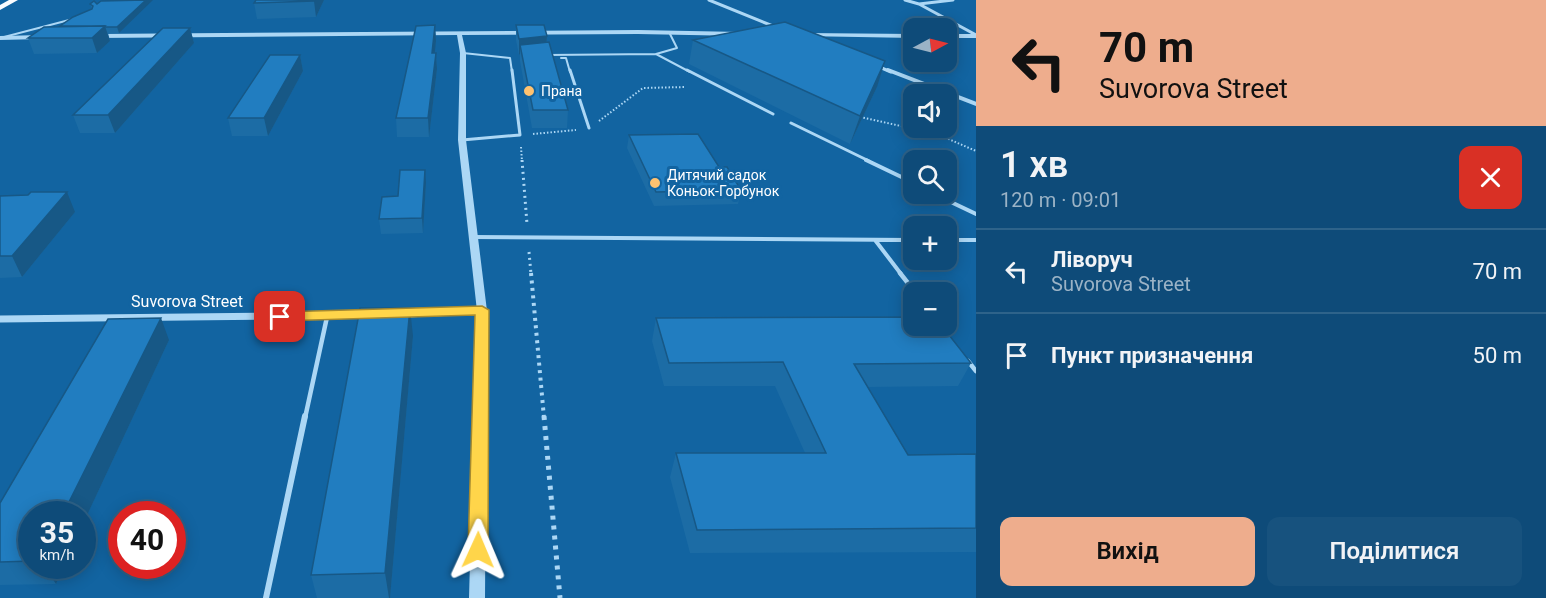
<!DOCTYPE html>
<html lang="uk">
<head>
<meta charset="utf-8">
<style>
  :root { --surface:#0e4b79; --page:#17527e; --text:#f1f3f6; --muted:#9bb3c6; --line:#2e638a; --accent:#eead8d }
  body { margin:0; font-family:Roboto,sans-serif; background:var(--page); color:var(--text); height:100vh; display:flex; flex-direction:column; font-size:22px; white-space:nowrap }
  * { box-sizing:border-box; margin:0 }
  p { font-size:20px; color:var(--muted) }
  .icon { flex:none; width:33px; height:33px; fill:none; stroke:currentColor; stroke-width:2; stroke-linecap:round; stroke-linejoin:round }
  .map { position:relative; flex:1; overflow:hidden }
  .side { display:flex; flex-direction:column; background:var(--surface); width:570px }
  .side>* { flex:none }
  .banner { background:#eead8d; color:#111; overflow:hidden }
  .needle { width:39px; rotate:83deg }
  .tools { position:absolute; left:903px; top:18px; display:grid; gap:12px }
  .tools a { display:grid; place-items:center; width:54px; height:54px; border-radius:12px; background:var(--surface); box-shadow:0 3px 15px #0003,0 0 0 2px var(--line); font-size:30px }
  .speed { position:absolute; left:18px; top:501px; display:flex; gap:12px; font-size:30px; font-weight:700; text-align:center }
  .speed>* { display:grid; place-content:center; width:78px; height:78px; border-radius:50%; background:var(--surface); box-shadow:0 3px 15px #0003,0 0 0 2px var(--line); line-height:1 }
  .speed small { font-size:15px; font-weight:400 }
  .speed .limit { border:9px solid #d22; background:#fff; color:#111 }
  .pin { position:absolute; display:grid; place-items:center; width:51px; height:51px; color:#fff; margin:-26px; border-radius:12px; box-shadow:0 3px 9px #0006 }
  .me { position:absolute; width:66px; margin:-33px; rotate:1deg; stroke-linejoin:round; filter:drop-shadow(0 0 4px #0008) }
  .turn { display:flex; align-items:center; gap:21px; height:126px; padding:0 24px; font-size:27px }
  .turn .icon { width:78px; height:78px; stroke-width:2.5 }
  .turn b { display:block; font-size:42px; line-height:51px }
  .round { display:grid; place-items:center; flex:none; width:63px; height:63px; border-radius:12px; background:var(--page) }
  .head { display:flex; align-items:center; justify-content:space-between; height:102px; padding:0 24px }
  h1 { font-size:36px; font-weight:600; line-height:45px }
  .primary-button { display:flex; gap:12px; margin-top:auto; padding:12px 24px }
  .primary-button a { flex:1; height:69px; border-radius:12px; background:var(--accent); color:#111; font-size:24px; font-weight:600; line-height:69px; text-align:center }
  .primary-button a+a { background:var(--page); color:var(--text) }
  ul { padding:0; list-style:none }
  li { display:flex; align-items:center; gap:18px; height:84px; padding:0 24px; border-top:2px solid var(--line) }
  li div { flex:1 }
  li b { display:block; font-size:22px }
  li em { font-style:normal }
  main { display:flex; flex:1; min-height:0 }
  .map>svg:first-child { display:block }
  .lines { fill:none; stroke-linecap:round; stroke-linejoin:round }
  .path-far3 { stroke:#acd7f5; stroke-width:2; stroke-dasharray:1.5 2; stroke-linecap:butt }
  .path-far2 { stroke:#acd7f5; stroke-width:3; stroke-dasharray:2 4; stroke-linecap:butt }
  .path-far1 { stroke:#acd7f5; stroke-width:4; stroke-dasharray:3 4.5; stroke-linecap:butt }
  .path { stroke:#acd7f5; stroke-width:5; stroke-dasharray:4 6; stroke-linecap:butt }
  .service-far4 { stroke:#acd7f5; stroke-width:2 }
  .service-far3 { stroke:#acd7f5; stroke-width:3 }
  .service-far2 { stroke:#acd7f5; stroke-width:4 }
  .service-far1 { stroke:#acd7f5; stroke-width:4.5 }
  .service { stroke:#acd7f5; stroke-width:6 }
  .minor-far2 { stroke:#acd7f5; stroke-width:3 }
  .minor-far1 { stroke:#acd7f5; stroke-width:4 }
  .minor { stroke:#acd7f5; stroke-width:7 }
  .tertiary { fill:#acd7f5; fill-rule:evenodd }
  .primary { fill:#fafcff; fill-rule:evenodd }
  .wall { fill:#1c6ca5 }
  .shaded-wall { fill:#175886 }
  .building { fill:#217dc0; stroke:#175886; stroke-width:1.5 }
  .route { fill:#ffd54a; stroke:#a68a30; stroke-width:1.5 }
  .poi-dot { fill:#ffc270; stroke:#1264a1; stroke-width:2 }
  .labels { text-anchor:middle; stroke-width:6; stroke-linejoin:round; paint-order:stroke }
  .far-poi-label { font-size:14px; fill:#fff; stroke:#1264a1; text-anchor:start }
  .street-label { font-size:16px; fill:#fff; stroke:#1264a1 }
</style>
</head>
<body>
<main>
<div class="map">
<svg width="976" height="598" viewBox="0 0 976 598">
  <rect width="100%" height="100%" fill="#1264a1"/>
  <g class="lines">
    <!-- path-far3 -->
    <path class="path-far3" d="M860 117 937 134 976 151
      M599 121 643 88 686 87
      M533 134 576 130
      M521 147 522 161"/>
    <!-- path-far2 -->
    <path class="path-far2" d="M522 160 527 224
      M529 252 531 274"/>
    <!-- path-far1 -->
    <path class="path-far1" d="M531 273 544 418"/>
    <!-- path -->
    <path class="path" d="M544 416 560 598"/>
    <!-- service-far4 -->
    <path class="service-far4" d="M0 38 73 19
      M463 53 510 58 512 72
      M656 54 677 48 669 32
      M547 55 656 54 690 72
      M561 58H566L570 72"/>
    <!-- service-far3 -->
    <path class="service-far3" d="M570 70 589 128
      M687 70 773 114
      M791 123 869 161
      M462 140 520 135 512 70"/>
    <!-- service-far2 -->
    <path class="service-far2" d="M866 160 914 183
      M934 194 976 214
      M473 237 914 240
      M875 240 901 274
      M946 240H976"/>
    <!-- service-far1 -->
    <path class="service-far1" d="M900 273 915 292
      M968 361 976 371
      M305 418 327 317"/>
    <!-- service -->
    <path class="service" d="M266 598 305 416"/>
    <!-- minor-far2 -->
    <path class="minor-far2" d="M709 0 778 28
      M905 0 919 4 976 35
      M919 4 953 0
      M877 66 891 72"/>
    <!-- minor-far1 -->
    <path class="minor-far1" d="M888 70 976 104"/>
    <!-- minor -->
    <path class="minor" d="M405 314 482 311
      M0 319 364 315"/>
    <!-- tertiary -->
    <path class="tertiary" d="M638 30 741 32 744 34 741 36 638 34 462 35 466 53V140L487 311 485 598H469L477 311 458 140 460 53 457 35 96 38 93 36 96 34Z
      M804 33 914 34V38L802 36 801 35Z
      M946 34H976V38H946Z
      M0 36 42 35 45 37 42 39 0 40Z"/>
    <!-- primary -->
    <path class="primary" d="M9 0H18L0 10V5Z"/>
  </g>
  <!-- wall -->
  <path class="wall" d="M119 0V33H108L110 41 97 53 34 54 28 38 60 26 92 9 90 4H97Z
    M256 0H324L316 17 257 19 254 3Z
    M435 25 436 41 434 53H436L437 69 429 137H397L396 118Z
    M516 25 547 36V43L568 110 567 128H532L520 61V54L519 55 516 40Z
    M190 28 194 43 115 133H80L73 115Z
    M693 40 877 87 850 144 689 64Z
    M300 55 303 71 268 136H232L228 118Z
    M629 135 719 167 741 190 738 204 654 206 627 148Z
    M426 183 423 233 381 234 379 219 398 196Z
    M0 196 75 212 22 277 0 278Z
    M656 318 971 363 958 386 868 387 908 455 976 454V552L690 553 670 477 676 453H805L775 386H664L652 341Z
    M413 336 390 598H317L311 575Z
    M169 340 82 526V514H32V566H64L56 584 0 585V503Z"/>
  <!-- shaded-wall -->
  <path class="shaded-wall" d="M146 0H153L119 33 117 27Z
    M315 0H324L316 17 314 1Z
    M435 25 436 41 433 69 432 53Z
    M105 26 110 41 97 53 92 38Z
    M190 28 194 43 115 133 108 115Z
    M547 36 546 52 520 45V54L519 55V39Z
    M436 53 437 69 429 137 428 118Z
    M300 55 303 71 268 136 264 118Z
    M885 61 877 87 850 144 860 116Z
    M425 170 426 183 423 233 422 218Z
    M67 192 75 212 22 277 12 256Z
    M410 308 413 336 390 598H389L385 573Z
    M161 318 169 340 82 526V514H63Z
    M44 566H64L56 584Z"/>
  <!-- building -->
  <path class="building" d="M146 0 117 27H106L105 26H60L73 17 92 9 93 6 90 4 94 1 97 4 101 1Z
    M256 0H315L314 1 254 3Z
    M785 22 885 61 860 116 693 40Z
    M435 25 432 53H436L428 118H396L416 26Z
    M516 25H544L547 36 519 39Z
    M105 26 92 38H28L44 27Z
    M163 28H190L108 115H73Z
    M549 42 568 110H533L520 45Z
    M270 55H300L264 118H228Z
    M698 134 719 167H727L741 190 656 192 629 135Z
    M400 170H425L422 218 379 219 382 197 398 196Z
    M31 192H67L12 256H0V196L28 195Z
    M360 308H410L385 573 311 575Z
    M914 317V326H942L971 363 854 364 908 455 976 454V528L697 530 676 453H826L783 362 669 363 656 318Z
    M161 318 63 514H32V561L0 562V503L108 319Z"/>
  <!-- route -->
  <path class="route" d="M482 306 489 310 488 550 485 556 478 559 471 556 468 550 475 315 280 321 273 317 280 312Z"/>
  <!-- markers -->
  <g class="poi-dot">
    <circle cx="529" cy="91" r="6"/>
    <circle cx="655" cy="183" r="6"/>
  </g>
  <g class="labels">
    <!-- far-poi labels -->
    <g class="far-poi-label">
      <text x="541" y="96">Прана</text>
      <text x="667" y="180">Дитячий садок<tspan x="667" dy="16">Коньок-Горбунок</tspan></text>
    </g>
    <!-- street labels -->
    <g class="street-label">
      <text x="187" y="307">Suvorova Street</text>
    </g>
  </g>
</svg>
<div class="tools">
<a><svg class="needle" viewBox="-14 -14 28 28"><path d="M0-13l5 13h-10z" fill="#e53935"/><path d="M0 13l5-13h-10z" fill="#9bb3c6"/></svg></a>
<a><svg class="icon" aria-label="sound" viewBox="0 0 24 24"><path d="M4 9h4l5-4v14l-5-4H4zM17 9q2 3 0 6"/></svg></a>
<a><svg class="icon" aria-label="search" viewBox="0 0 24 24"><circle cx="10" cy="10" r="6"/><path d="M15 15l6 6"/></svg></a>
<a>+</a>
<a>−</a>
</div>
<div class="speed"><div>35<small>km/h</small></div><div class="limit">40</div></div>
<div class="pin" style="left:280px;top:317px;background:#d93025"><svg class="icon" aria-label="arrive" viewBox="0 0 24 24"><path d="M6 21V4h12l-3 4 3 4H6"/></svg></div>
<svg class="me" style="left:478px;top:550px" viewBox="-20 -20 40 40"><path d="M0-17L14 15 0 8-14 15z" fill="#ffd54a" stroke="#fff" stroke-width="4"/></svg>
</div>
<section class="side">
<div class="banner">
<div class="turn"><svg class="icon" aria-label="left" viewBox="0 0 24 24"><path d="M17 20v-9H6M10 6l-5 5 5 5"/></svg><div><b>70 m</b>Suvorova Street</div></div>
</div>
<div class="head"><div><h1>1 хв</h1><p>120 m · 09:01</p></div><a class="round" style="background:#d93025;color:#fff"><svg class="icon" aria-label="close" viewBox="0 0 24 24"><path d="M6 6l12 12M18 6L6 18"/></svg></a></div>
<ul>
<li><svg class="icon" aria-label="left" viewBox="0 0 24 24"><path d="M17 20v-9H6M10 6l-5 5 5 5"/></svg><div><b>Ліворуч</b><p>Suvorova Street</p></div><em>70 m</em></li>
<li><svg class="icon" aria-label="arrive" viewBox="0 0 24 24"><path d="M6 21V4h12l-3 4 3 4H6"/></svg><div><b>Пункт призначення</b></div><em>50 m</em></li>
</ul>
<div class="primary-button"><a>Вихід</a><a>Поділитися</a></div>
</section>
</main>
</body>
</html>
